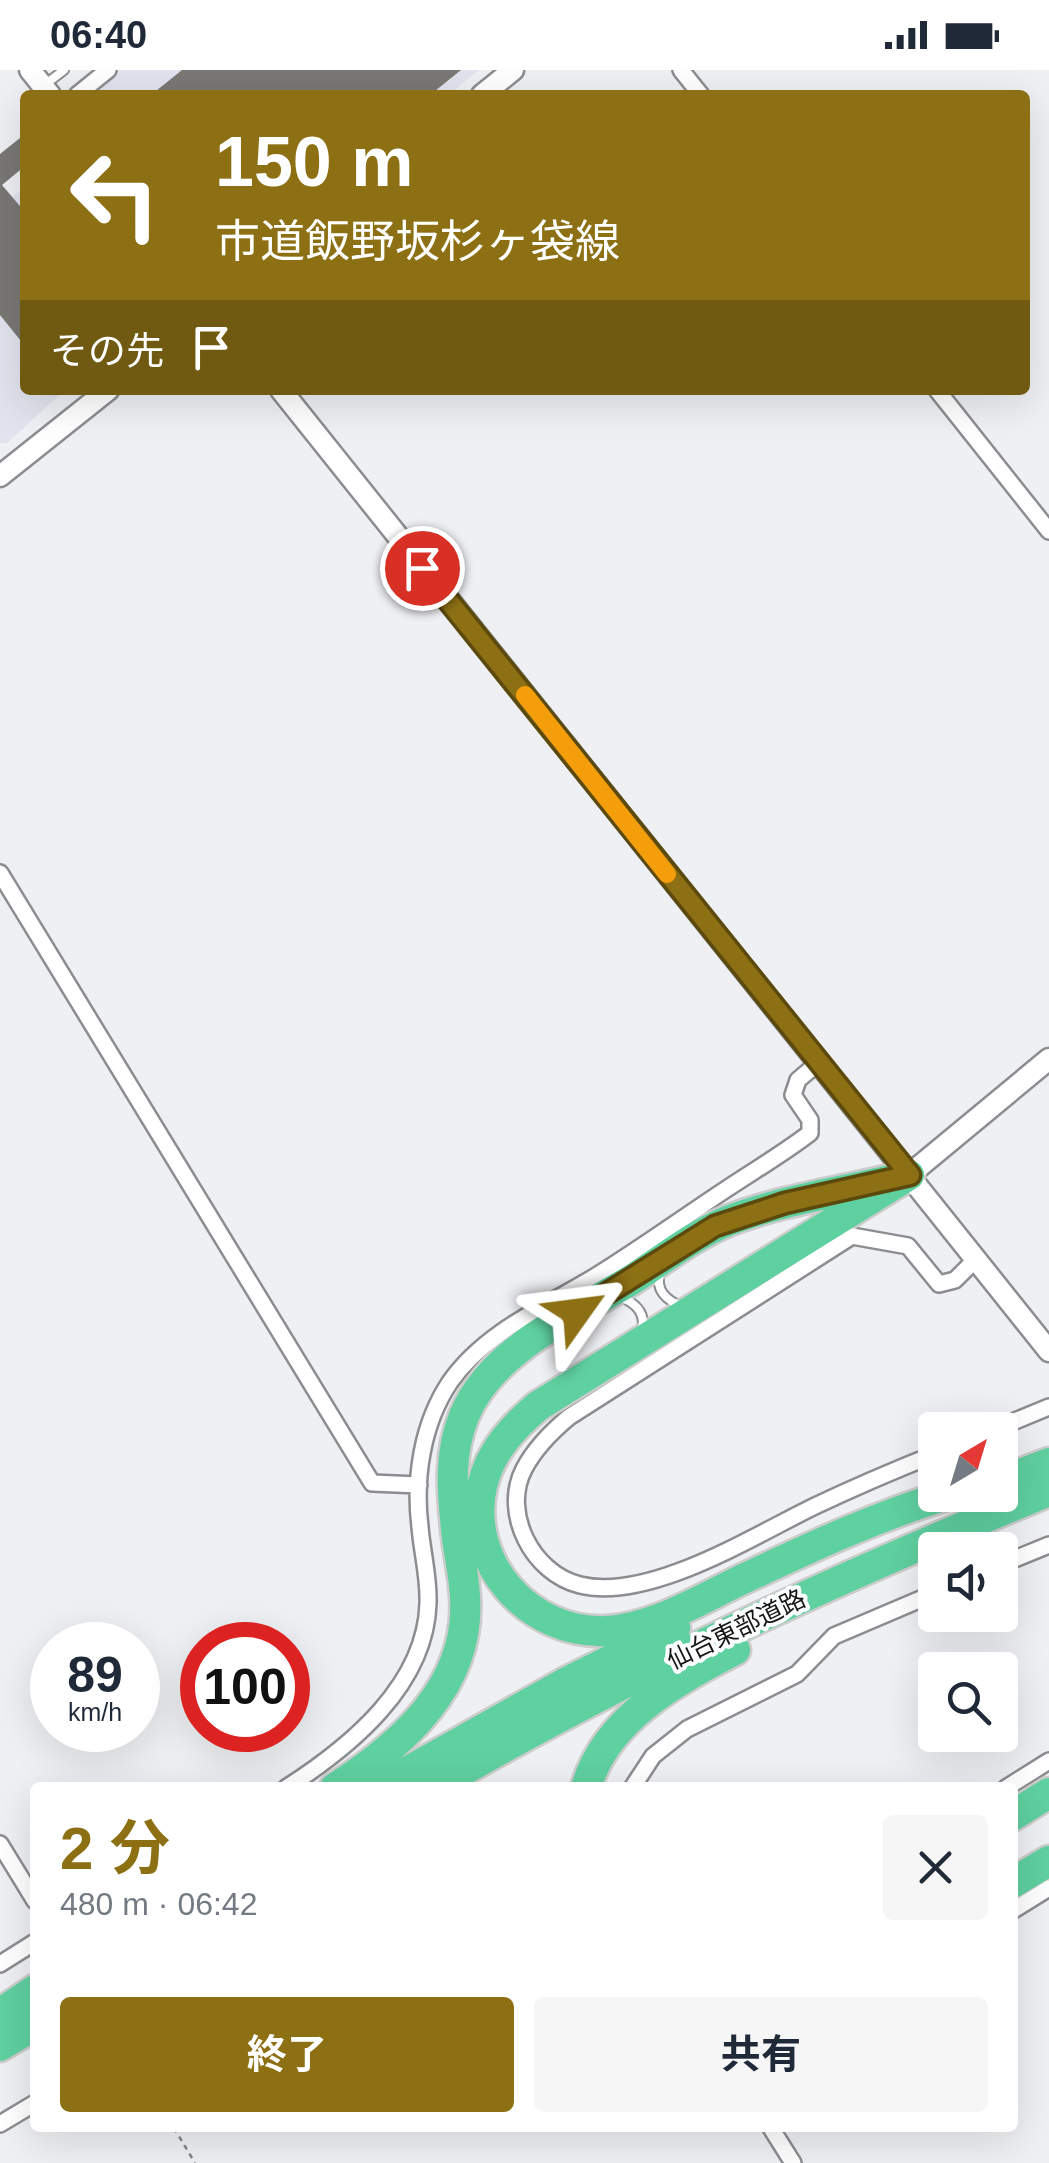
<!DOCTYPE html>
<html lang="ja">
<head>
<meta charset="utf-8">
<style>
  :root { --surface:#fff; --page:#f6f6f7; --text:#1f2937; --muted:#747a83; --accent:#8d7014 }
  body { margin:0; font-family:Helvetica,"Noto Sans JP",sans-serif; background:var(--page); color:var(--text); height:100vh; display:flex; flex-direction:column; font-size:38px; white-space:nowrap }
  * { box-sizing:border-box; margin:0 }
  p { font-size:32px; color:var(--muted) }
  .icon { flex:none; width:55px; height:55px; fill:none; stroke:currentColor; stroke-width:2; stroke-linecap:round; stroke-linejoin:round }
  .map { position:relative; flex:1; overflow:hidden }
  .drawer { position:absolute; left:30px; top:1712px; width:988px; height:350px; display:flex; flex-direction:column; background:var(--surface); border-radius:10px; box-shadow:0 10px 40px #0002 }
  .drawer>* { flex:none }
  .top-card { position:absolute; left:20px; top:20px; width:1010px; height:305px; border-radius:10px; box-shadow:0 10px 40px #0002; background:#8d7014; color:#fff; overflow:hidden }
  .needle { width:65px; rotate:38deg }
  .buttons { position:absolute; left:918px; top:1342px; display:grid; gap:20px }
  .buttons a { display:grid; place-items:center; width:100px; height:100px; border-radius:10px; background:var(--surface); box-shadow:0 10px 40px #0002; font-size:50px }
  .speed { position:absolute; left:30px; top:1552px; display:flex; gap:20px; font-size:50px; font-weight:700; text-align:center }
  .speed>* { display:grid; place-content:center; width:130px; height:130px; border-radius:50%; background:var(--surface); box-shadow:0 10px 40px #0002; line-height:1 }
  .speed small { font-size:25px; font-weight:400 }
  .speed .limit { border:15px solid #d22; background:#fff; color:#111 }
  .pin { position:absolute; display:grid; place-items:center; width:85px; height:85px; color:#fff; margin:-42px; border:5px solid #fff; border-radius:50%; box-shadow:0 2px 10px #0007 }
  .me { position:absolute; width:110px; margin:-55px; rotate:59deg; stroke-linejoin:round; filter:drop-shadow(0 0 8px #0008) }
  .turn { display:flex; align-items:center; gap:35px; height:210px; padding:0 30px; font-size:45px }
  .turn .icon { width:130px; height:130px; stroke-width:2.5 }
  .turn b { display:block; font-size:70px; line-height:85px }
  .then { display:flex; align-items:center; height:95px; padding:0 30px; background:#0003; gap:20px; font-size:38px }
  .round { display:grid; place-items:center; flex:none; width:105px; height:105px; border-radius:10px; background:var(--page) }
  .headline { display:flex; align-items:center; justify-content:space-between; height:170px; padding:0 30px }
  h1 { font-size:60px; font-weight:700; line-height:75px; color:var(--accent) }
  .action { display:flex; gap:20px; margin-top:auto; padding:20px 30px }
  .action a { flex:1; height:115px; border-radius:10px; background:var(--accent); color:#fff; font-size:40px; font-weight:700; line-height:115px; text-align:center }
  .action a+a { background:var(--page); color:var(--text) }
  .status { display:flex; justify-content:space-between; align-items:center; height:70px; padding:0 50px; background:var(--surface); direction:ltr }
  .status svg { height:28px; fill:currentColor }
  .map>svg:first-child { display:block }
  .built { fill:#e1e4ee }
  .building { fill:#797875 }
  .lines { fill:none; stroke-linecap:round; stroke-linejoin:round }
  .service-casing { stroke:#8c8d90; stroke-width:12 }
  .minor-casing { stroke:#8c8d90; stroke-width:20 }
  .tertiary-casing { stroke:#8c8d90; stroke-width:25 }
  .motorway-casing { stroke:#ccc; stroke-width:35 }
  .path { stroke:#848486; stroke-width:2.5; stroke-dasharray:5 5; stroke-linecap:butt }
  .service { stroke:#fff; stroke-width:8 }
  .minor { stroke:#fff; stroke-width:15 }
  .tertiary { stroke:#fff; stroke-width:20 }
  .motorway { stroke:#5fd0a0; stroke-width:30 }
  .route-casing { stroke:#5c490d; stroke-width:25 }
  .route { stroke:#8d7014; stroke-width:18 }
  .slow { stroke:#f59e0b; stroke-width:18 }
  .labels { text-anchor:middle; stroke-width:8; stroke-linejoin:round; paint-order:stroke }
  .street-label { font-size:25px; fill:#161617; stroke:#fdfeff }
</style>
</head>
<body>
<div class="status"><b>06:40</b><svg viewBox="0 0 49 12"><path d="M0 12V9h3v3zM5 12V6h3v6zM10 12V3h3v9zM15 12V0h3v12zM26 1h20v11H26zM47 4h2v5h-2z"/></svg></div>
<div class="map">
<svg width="1049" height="2093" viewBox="0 0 1049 2093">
  <rect width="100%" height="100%" fill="#eff0f3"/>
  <!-- built -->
  <path class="built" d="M120 0H479L448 25H89Z
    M25 117V320H65L7 373H0V136Z"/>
  <!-- building -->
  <path class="building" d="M182 0H461L430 25H151Z
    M25 64V96L2 115 25 142V276L0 245V84Z"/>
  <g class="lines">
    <!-- service casing -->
    <g class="service-casing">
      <path id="service" d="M43 16 64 0
        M660 1203C655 1221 667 1230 682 1237
        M620 1227C636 1233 646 1243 642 1261"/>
    </g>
    <!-- minor casing -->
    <g class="minor-casing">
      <path id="minor" d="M681 0 701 25
        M77 25 108 0
        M937 320 1049 461
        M0 803 372 1413 419 1415
        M993 1360 1049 1337
        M935 1384C895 1400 855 1417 815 1436 753 1466 649 1532 580 1515 533 1504 501 1443 524 1399 535 1378 551 1362 569 1347L852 1166 908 1176 939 1214 955 1210 976 1189
        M1000 1495 1049 1475
        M286 1718C350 1677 426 1615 428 1533 429 1507 422 1482 420 1457 414 1408 422 1354 450 1312 485 1262 545 1237 596 1206 641 1178 684 1147 728 1118 755 1100 784 1083 810 1063V1050L793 1025 798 1010 818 993
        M632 1718 653 1686 687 1659 797 1604 834 1566 935 1523
        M1006 1718 1049 1691
        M0 1774 35 1831
        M1012 1841 1049 1818
        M0 1894 35 1872
        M0 2054 35 2033
        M771 2058 793 2093"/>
    </g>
    <!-- tertiary casing -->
    <g class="tertiary-casing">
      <path id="tertiary" d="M30 0 50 25
        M482 25 513 0
        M281 320 1049 1281
        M0 406 108 320
        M909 1105 1049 989"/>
    </g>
    <!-- motorway casing -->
    <g class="motorway-casing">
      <path id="motorway" d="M909 1105 538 1336C512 1358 490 1382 482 1416 465 1494 530 1565 607 1561 655 1558 701 1529 743 1509 809 1478 877 1446 947 1425
        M1000 1412 1049 1393
        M335 1718C403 1674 471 1615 465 1527 464 1504 458 1481 456 1459 452 1420 449 1383 464 1346 492 1278 574 1245 633 1209 665 1188 695 1164 730 1150 780 1131 834 1123 885 1111
        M378 1718 565 1613 675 1558
        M433 1718C630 1602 838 1508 1049 1421
        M586 1718C605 1649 677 1610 735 1580
        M1012 1746 1049 1723
        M1012 1813 1049 1791
        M1 1943 35 1920
        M0 1976 35 1955"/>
    </g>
    <!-- path -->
    <path class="path" d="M174 2058 195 2093"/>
    <!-- service -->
    <use href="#service" class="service"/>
    <!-- minor -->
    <use href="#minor" class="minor"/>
    <!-- tertiary -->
    <use href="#tertiary" class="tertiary"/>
    <!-- motorway -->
    <use href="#motorway" class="motorway"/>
  </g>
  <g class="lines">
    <!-- route casing -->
    <g class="route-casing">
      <path id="route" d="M422 498 910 1105 785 1133 715 1156 577 1242"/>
    </g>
    <!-- route -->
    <use href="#route" class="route"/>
    <!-- slow -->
    <path class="slow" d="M525 625 667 804"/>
  </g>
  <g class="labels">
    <!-- street labels -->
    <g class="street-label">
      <text transform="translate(736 1559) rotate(-26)" y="9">仙台東部道路</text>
    </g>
  </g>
</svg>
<div class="buttons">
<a><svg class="needle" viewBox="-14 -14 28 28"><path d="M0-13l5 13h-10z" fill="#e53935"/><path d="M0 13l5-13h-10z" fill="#747a83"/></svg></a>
<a><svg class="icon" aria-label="sound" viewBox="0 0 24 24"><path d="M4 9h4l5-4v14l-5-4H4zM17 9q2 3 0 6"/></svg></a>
<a><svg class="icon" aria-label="search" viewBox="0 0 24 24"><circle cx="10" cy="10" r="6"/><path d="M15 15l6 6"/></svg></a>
</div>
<div class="speed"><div>89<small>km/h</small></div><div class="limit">100</div></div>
<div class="pin" style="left:422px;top:498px;background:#d93025"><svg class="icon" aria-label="arrive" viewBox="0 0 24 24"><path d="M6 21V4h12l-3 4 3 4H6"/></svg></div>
<svg class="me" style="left:577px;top:1242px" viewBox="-20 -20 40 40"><path d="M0-17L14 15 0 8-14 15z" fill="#8d7014" stroke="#fff" stroke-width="4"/></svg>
<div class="top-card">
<div class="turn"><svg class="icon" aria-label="left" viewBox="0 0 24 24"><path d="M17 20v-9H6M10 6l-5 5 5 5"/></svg><div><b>150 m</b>市道飯野坂杉ヶ袋線</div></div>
<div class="then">その先<svg class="icon" aria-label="arrive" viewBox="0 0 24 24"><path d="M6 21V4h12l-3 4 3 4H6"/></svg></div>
</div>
<section class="drawer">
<div class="headline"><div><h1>2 分</h1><p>480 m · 06:42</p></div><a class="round"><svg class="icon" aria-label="close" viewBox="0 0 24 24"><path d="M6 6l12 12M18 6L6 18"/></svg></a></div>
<div class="action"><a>終了</a><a>共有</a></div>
</section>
</div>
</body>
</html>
